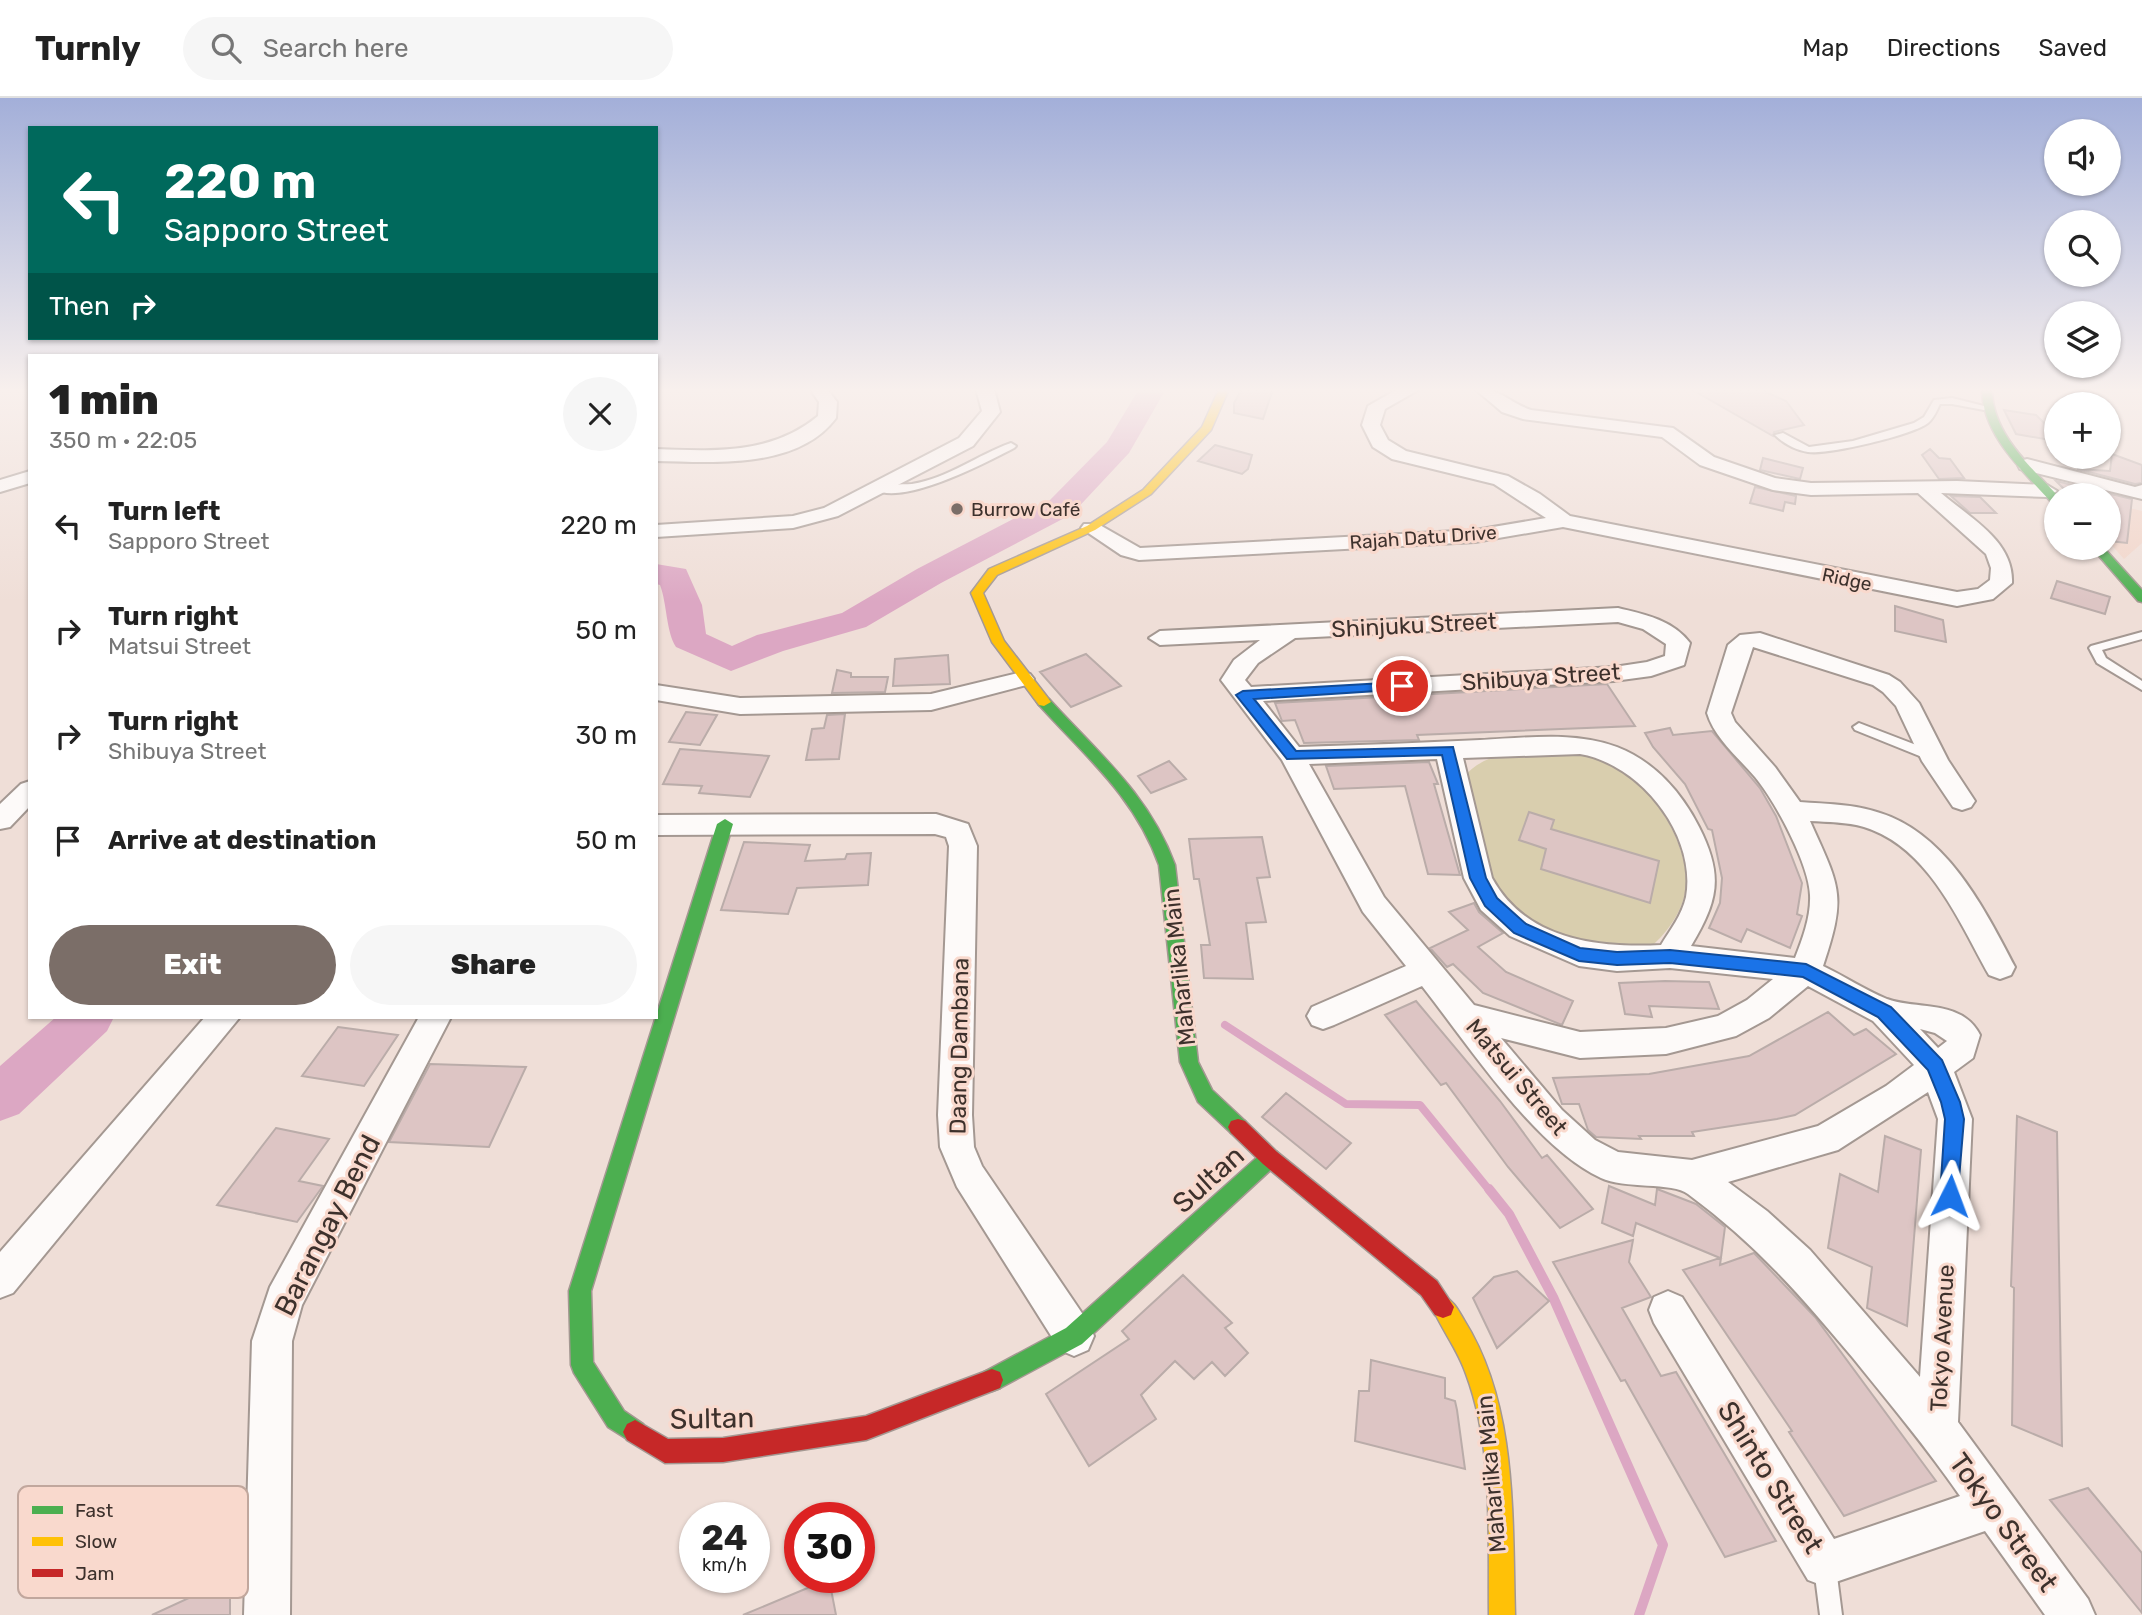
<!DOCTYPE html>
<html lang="en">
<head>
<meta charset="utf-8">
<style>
  :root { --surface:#fff; --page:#f6f6f6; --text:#222; --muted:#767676; --line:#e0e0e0; --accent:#7b6e68 }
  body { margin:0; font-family:Rubik,sans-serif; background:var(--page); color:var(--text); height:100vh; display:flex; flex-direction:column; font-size:26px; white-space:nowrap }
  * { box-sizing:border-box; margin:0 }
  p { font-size:23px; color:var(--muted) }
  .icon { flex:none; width:38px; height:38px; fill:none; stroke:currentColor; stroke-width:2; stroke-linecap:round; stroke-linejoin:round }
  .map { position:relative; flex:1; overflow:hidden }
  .sheet { position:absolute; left:28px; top:256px; width:630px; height:665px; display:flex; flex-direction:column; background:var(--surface); border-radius:0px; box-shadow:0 2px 5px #0004 }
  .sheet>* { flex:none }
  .banner { position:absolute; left:28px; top:28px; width:630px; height:214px; border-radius:0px; box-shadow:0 2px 5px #0004; background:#00695c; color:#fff; overflow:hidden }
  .buttons { position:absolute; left:2044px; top:21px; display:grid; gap:14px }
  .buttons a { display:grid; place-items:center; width:77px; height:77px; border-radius:50%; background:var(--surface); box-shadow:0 2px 5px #0004; font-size:35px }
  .speed { position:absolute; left:679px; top:1404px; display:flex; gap:14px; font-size:35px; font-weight:700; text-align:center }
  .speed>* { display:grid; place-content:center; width:91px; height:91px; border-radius:50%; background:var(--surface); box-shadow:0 2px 5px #0004; line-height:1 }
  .speed small { font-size:18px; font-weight:400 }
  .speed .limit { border:10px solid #d22; background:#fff; color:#111 }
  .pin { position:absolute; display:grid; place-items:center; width:60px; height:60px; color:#fff; margin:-30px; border:4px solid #fff; border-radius:50%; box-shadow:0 2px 7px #0007 }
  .me { position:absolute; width:77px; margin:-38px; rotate:3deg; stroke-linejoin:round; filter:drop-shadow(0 0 5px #0008) }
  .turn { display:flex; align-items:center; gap:24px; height:147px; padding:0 21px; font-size:32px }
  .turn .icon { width:91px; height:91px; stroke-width:2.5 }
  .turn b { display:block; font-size:49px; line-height:60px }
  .then { display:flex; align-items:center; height:66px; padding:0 21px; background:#0003; gap:14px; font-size:26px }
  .round { display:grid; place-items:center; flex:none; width:74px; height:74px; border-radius:37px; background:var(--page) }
  .headline { display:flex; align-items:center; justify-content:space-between; height:119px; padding:0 21px }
  h1 { font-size:42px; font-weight:800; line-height:52px }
  .cta { display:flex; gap:14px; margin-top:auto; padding:14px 21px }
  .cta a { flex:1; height:80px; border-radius:42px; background:var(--accent); color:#fff; font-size:28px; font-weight:800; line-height:80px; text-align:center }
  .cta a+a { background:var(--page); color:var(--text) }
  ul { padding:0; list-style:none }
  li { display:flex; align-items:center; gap:21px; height:105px; padding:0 21px }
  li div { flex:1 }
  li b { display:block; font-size:26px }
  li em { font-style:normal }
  header { display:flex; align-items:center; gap:42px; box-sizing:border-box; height:98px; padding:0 35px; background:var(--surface); border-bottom:2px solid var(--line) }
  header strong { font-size:33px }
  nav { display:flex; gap:38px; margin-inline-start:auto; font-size:24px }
  .search { width:490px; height:63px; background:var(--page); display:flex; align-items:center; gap:18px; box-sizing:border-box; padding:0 24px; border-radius:38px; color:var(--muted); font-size:26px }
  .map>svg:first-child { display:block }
  .built { fill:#f1d4c8 }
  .green { fill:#d9ceae }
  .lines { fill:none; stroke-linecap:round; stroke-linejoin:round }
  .stream-far1 { stroke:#dca7c3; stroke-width:8 }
  .stream { stroke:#dca7c3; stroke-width:10 }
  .river { fill:#dca7c3; fill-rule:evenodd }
  .building { fill:#ddc5c4; stroke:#baaca9; stroke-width:2 }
  .lane-casing { stroke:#a49892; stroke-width:4 }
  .street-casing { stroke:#a49892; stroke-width:4 }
  .fast-casing { stroke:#a49892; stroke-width:3 }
  .slow-casing { stroke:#a49892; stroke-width:3 }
  .jam-casing { stroke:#a49892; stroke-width:3 }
  .lane { fill:#fdfaf9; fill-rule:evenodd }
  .street { fill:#fdfaf9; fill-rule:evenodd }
  .fast { fill:#4caf50; fill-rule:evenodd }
  .slow { fill:#ffc107; fill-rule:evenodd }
  .jam { fill:#c62828; fill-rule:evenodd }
  .route { fill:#1a73e8; stroke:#114b97; stroke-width:2 }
  .poi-dot { fill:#7b6e68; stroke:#f9d9cd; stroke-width:2.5 }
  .labels { text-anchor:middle; stroke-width:6; stroke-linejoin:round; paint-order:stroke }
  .far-poi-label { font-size:19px; fill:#3d312c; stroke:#f9d9cd; text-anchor:start }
  .far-street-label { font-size:19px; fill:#3d312c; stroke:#f9d9cd }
  .street-label { font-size:23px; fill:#3d312c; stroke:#f9d9cd }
  .near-street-label { font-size:28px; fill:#3d312c; stroke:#f9d9cd }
  .key { fill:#f9d9cd; stroke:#c1a79d; stroke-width:2 }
  .key-label { font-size:19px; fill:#3d312c }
</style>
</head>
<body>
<header>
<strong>Turnly</strong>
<div class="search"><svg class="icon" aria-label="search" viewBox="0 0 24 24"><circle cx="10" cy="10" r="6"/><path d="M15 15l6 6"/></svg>Search here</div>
<nav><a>Map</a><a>Directions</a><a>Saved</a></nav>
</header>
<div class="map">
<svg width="2142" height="1517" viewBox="0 0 2142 1517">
  <rect width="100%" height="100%" fill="#efded7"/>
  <!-- built -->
  <path class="built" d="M2109 405 2142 413V445L2124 461 2109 444Z"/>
  <!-- green -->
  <path class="green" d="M1566 655C1582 657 1599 658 1613 666 1650 687 1684 737 1686 780 1688 809 1666 837 1646 853L1579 846 1528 825 1489 784 1463 680C1487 649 1530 656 1566 655Z"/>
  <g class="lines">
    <!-- stream-far1 -->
    <path class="stream-far1" d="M1225 927 1346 1006 1420 1007 1490 1093"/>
    <!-- stream -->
    <path class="stream" d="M1489 1091 1509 1116 1553 1199 1663 1447 1639 1517"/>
    <!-- river -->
    <path class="river" d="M1139 291H1166L1129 355 1072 416 941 485 866 529 783 553 731 573 676 549C666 534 667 505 660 487L656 486V466L686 471 702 507 706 536 732 548 757 537 842 515 917 471 1050 402 1107 344Z
      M56 919H114L107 933 19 1016 0 1023V968Z"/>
  </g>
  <!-- building -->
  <path class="building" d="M1242 291H1273L1263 321 1234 315V305Z
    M1691 291H1759L1786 303 1804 327 1774 334 1773 338Z
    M2004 312 2036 317 2056 337V343L2016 336Z
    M1215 347 1252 357 1248 371 1242 376 1198 363Z
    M1930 351 1939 360 1950 361 1964 380 1939 381 1922 357Z
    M2112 356 2142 367V385L2135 386 2077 371 2110 373Z
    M1763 360 1803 370 1800 381 1760 372Z
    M2056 383 2132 401 2127 445 2109 443V397H2088L2064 391Z
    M1755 389 1796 398 1795 406 1785 404 1783 413 1750 405Z
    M1951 398 1980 399 1996 415H1970Z
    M2057 483 2110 499 2105 516 2051 500Z
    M1895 508 1943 522 1946 544 1895 533Z
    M1086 556 1121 588 1071 609 1040 574Z
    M948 557 950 586 893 588 895 561Z
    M837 572 851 575V579H888L885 594 832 595Z
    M1607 586 1635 628 1417 637 1419 642 1304 645 1295 622 1282 623 1275 605Z
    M686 614 717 617 700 647 669 644Z
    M845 616 839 661 806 662 812 631 824 630 827 617Z
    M1670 630 1673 637 1712 633 1760 690 1776 718 1802 785 1797 816 1802 818 1790 850 1747 831 1741 844 1709 830 1720 805 1722 780 1712 732 1708 731 1685 686 1653 649 1645 635Z
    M680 651 769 658 750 699 699 695 702 688 663 686Z
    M1169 663 1186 681 1151 695 1138 678Z
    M1429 664 1438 686H1434L1460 777 1428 776 1405 688 1334 691 1326 668Z
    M1529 714 1554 722 1551 731 1659 763 1650 805 1541 771 1546 751 1519 742Z
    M1262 739 1270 779 1257 780 1266 824 1246 825 1253 881 1204 880 1201 847H1210L1199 781H1194L1189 741Z
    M744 744 810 747 805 763 845 761 847 756 871 755 868 787 797 790 788 816 721 812Z
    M1474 805 1479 814 1503 835 1478 849 1506 874 1573 903 1562 927 1483 895 1453 866 1447 869 1430 850 1468 832 1449 814Z
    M1665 883 1709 884 1719 911 1649 908 1652 919 1625 916 1619 885Z
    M1416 903 1500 1003 1542 1060 1547 1057 1593 1111 1560 1130 1508 1069 1446 985 1441 987 1385 917Z
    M1828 914 1854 937 1866 931 1896 956 1795 1017 1777 1021 1692 1034 1694 1038H1639L1641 1041 1596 1039 1588 1032 1579 1006H1562L1553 980 1649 976 1749 958Z
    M338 929 398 937 364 988 302 978Z
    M430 966 526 969 489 1049 389 1044Z
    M1286 995 1351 1045 1326 1071 1262 1019Z
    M2017 1018 2057 1034 2062 1348 2012 1327 2014 1190 2011 1188Z
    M276 1030 329 1041 299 1083 323 1088 297 1124 217 1107Z
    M1885 1038 1921 1052 1907 1228 1867 1210 1872 1169 1828 1150 1840 1076 1878 1094Z
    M1609 1088 1655 1107 1657 1091 1696 1106 1725 1129 1720 1167 1754 1155 1815 1219 1936 1383 1844 1418 1789 1334 1792 1333 1683 1172 1720 1160 1636 1125 1633 1138 1602 1125Z
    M1633 1142 1629 1164 1651 1199 1622 1210 1661 1278 1676 1274 1776 1443 1725 1459 1625 1282 1621 1283 1553 1164Z
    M1517 1173 1549 1203 1497 1250 1473 1200 1494 1179Z
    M1183 1177 1232 1225 1225 1230 1248 1255 1225 1278 1212 1264 1194 1281 1175 1263 1141 1297 1156 1321 1089 1368 1046 1296 1129 1241 1122 1233Z
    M1371 1262 1445 1280V1300L1455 1303 1457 1312 1465 1371 1355 1343 1359 1293H1369Z
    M2088 1390 2142 1455V1515L2050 1402Z
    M230 1481V1517H152Z
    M829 1481 836 1517H743Z"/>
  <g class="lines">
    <!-- lane casing -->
    <g class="lane-casing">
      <path id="lane" d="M1952 300 1988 309 1984 312 1952 306H1940C1937 312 1934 320 1928 325 1913 337 1828 357 1808 354 1796 352 1784 346 1775 337L1783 335 1809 349 1853 343 1914 325 1924 319 1934 302Z
        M1011 345 1016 348 1014 350C987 364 902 409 874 391 884 385 901 387 912 386 949 380 977 357 1011 345Z
        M2142 534V541L2102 552 2106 560 2142 583V592L2097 565 2089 550 2091 548Z
        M1859 625 1937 655 1938 658 1937 661H1927L1855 632 1853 629Z
        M1825 1459 1833 1462 1836 1470 1842 1517H1820L1814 1470 1817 1462Z"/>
    </g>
    <!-- street casing -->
    <g class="street-casing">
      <path id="street" d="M810 291H827L837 304 836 320C797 372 713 364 656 363V351C714 353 771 357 818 318L819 304Z
        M976 291H994L1000 314 973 348 838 418 793 430 656 439V427L793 418 824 410 959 340 982 313Z
        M1398 291H1420L1385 311 1380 327 1388 342 1406 353 1508 378 1540 396 1570 418 1957 494 1978 491 1990 482 1991 470 1986 456 1918 395 1811 397 1773 392 1700 367 1662 339 1523 321 1502 314 1475 291C1503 291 1506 303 1531 312L1673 330 1714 359 1775 380 1811 385 1957 383 2047 387 2057 393 2047 399 1941 395C1970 420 2014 443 2012 485L1993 501 1957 508 1563 429 1475 444 1139 462 1121 457 1081 430 1084 426H1098L1140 450 1475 432 1546 420 1494 386 1392 361 1373 349 1362 327 1368 308Z
        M2027 361 2135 389 2142 387V401L2020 371 2018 367 2020 363Z
        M30 373V385L0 394V382Z
        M1618 510C1644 516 1673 522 1690 545L1684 567 1651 578 1614 583 1263 603 1299 649C1359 647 1420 645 1480 642 1525 640 1574 633 1617 649 1654 663 1682 695 1699 729 1724 778 1718 803 1691 848L1795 860C1803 840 1811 818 1810 797 1809 766 1775 703 1755 679 1738 659 1715 641 1707 615L1728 547 1740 537 1760 535 1889 577 1900 584 1919 605 1948 662 1975 703 1971 709 1962 712 1953 709 1922 663 1896 608 1883 594 1873 587 1753 549 1731 615 1735 624 1775 669 1800 704C1827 706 1854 706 1880 715 1947 736 1984 810 2015 869L2011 877 2000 881 1989 877C1959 824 1929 749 1864 729 1847 724 1828 724 1810 723 1840 790 1847 796 1823 868 1844 878 1865 892 1887 901 1917 912 1962 901 1980 937L1973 960 1954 974 1972 1021 1958 1324 2088 1501 2095 1517H2045L1985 1433 1824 1488 1808 1482 1654 1225 1649 1212 1654 1199 1668 1193 1682 1199 1834 1441 1960 1398C1927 1350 1890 1306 1853 1260 1799 1196 1757 1147 1688 1096 1673 1084 1623 1091 1601 1080 1535 1050 1467 945 1422 888L1334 927 1323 931 1312 927 1307 918 1312 909 1406 868 1363 814 1282 662 1221 582 1234 562 1260 542 1160 547 1149 540 1160 533ZM1618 524 1643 531 1666 546 1665 558 1647 564 1614 569 1251 589 1245 582 1258 565 1295 540ZM1580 656C1640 666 1697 737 1686 799 1682 817 1670 832 1661 847 1597 850 1526 842 1492 780L1463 660ZM1437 661 1464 780 1481 812 1510 838 1579 868 1617 873 1670 870 1773 881 1747 902 1718 918 1666 930 1580 934 1474 907 1384 799 1309 666ZM1808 888 1873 923 1914 967 1886 988 1818 1028 1692 1062 1618 1054 1595 1042 1562 1012 1501 940 1580 960 1666 956 1736 938 1769 920ZM1920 931 1935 935 1947 943 1938 950ZM1928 994 1938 1021 1920 1279 1810 1152 1767 1113 1728 1084 1838 1052Z
        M1022 574 1030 576 1034 581 1030 586 931 612 740 616 656 602V587L740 600 931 596Z
        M30 683V708L10 729 0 731V706L21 686Z
        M936 716 968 726 977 748 972 1017 974 1049 982 1068 1088 1224 1094 1238 1088 1252 1074 1258 1060 1252 957 1089 940 1049 938 1017 949 748 946 739 935 736 656 737V717Z
        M205 919H240L13 1195 0 1200V1154Z
        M419 919H451L302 1207 292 1243 290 1517H244L252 1243 270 1189Z"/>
    </g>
    <!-- fast casing -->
    <g class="fast-casing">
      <path id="fast" d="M1982 291H1992C1992 335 2029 367 2057 397L2056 406 2052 405C2023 373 1982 337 1982 291Z
        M2092 450H2104L2142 492V504L2138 503Z
        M1044 600 1049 601C1098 655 1149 696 1175 767L1198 964 1212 992 1245 1023 1248 1029 1245 1035 1238 1037 1231 1035 1198 1004 1180 964 1159 767C1135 699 1086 659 1039 607L1037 604Z
        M725 721 733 726 591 1193 593 1264 624 1313 643 1326 647 1334 643 1342 635 1346 608 1329 574 1275 571 1267 569 1193 717 726Z
        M1270 1051 1277 1054 1280 1060 1277 1066 1082 1246 1000 1290 992 1293 984 1290 981 1282 984 1274 1066 1230 1263 1054Z"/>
    </g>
    <!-- slow casing -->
    <g class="slow-casing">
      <path id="slow" d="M1219 291H1229L1211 332 1151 396 1095 432 997 477 983 495 1004 543 1051 604 1044 608 1039 607 992 544 971 495 989 471 1087 428 1143 392 1202 329Z
        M1443 1198C1454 1203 1458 1212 1464 1222 1518 1308 1512 1419 1515 1517H1489C1488 1438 1494 1351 1466 1276 1458 1252 1442 1232 1432 1209L1435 1201Z"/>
    </g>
    <!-- jam casing -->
    <g class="jam-casing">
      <path id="jam" d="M1238 1021 1245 1023 1277 1054 1437 1183 1454 1209 1451 1217 1443 1220 1435 1217 1421 1197 1263 1066 1231 1035 1228 1029 1231 1023Z
        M992 1271 1000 1274 1003 1282 1000 1290 866 1342 723 1364 665 1365 627 1342 623 1334 627 1326 635 1322 668 1341 723 1340 866 1318Z"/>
    </g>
    <!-- lane -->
    <use href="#lane" class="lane"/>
    <!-- street -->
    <use href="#street" class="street"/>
    <!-- fast -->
    <use href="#fast" class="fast"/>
    <!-- slow -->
    <use href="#slow" class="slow"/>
    <!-- jam -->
    <use href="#jam" class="jam"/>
  </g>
  <!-- sky -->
  <linearGradient id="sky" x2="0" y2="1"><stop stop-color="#a3afd9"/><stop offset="0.58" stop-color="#f8f0ed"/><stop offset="1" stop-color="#f8f0ed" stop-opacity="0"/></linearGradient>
  <rect width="2142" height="504" fill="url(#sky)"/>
  <!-- route -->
  <path class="route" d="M1402 584 1407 585V591L1254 601 1296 653 1453 649 1486 780 1497 800 1526 826 1580 850 1617 854 1670 852 1806 866 1891 909 1942 962 1960 1004 1964 1021 1957 1105 1950 1107 1943 1105 1940 1098 1945 1021 1941 1004 1928 972 1878 919 1803 879 1670 865 1617 867 1579 863 1514 835 1485 808 1470 780 1442 657 1287 661 1236 597 1243 593Z"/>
  <!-- markers -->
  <circle class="poi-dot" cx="957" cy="411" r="7"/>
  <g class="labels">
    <!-- far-poi labels -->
    <g class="far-poi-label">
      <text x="971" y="418">Burrow Café</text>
    </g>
    <!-- far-street labels -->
    <g class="far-street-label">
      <text transform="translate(1423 439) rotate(-4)" y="7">Rajah Datu Drive</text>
      <text transform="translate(1847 481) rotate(12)" y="7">Ridge</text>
    </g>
    <!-- street labels -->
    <g class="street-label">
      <text transform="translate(1414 527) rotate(-3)" y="8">Shinjuku Street</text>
      <text transform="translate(1541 579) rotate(-4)" y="8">Shibuya Street</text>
      <text transform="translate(1179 869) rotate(-96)" y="8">Maharlika Main</text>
      <text transform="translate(959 948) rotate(-89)" y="8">Daang Dambana</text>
      <text transform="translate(1517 979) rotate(50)" y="8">Matsui Street</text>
      <text transform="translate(1942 1240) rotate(-87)" y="8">Tokyo Avenue</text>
      <text transform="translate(1491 1376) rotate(-95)" y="8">Maharlika Main</text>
    </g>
    <!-- near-street labels -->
    <g class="near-street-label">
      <text transform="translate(1208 1081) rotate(-42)" y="10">Sultan</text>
      <text transform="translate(327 1127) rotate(-63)" y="10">Barangay Bend</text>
      <text transform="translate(712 1320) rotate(-1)" y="10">Sultan</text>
      <text transform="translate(1771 1379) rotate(58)" y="10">Shinto Street</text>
      <text transform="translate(2004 1424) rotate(54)" y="10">Tokyo Street</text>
    </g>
  </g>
  <!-- legend -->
  <rect x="18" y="1388" width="230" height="112" rx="10" class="key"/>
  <rect x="32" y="1408" width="31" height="8" fill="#4caf50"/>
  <rect x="32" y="1439" width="31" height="9" fill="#ffc107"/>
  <rect x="32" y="1471" width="31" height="8" fill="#c62828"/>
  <g class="key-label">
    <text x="75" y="1419">Fast</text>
    <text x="75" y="1450">Slow</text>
    <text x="75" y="1482">Jam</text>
  </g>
</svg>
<div class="buttons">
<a><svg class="icon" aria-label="sound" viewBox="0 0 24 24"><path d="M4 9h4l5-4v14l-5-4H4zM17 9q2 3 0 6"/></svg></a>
<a><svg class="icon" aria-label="search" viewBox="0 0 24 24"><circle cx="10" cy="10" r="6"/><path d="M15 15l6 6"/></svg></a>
<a><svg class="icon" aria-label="layers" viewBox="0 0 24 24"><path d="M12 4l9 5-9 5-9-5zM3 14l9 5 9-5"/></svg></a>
<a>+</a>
<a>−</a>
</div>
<div class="speed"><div>24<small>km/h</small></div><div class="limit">30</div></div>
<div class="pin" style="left:1402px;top:588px;background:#d93025"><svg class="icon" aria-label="arrive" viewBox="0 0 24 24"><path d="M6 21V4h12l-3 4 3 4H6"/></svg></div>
<svg class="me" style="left:1950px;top:1098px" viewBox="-20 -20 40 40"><path d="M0-17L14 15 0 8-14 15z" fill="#1a73e8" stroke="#fff" stroke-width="4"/></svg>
<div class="banner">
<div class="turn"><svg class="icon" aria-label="left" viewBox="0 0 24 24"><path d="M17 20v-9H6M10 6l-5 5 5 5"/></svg><div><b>220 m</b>Sapporo Street</div></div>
<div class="then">Then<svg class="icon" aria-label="right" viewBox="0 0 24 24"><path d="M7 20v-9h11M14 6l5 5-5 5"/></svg></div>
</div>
<section class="sheet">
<div class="headline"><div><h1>1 min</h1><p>350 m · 22:05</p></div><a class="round"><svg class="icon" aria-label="close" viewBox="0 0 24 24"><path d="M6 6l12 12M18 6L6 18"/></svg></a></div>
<ul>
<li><svg class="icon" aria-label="left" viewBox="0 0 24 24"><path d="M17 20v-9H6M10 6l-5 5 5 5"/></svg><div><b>Turn left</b><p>Sapporo Street</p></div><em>220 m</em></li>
<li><svg class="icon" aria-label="right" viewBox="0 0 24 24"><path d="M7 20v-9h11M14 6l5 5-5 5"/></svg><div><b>Turn right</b><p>Matsui Street</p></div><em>50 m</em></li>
<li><svg class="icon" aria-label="right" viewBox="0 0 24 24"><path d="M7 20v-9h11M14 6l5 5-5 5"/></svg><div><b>Turn right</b><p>Shibuya Street</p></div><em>30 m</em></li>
<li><svg class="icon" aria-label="arrive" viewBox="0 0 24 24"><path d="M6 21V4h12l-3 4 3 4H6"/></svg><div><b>Arrive at destination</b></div><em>50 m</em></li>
</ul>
<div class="cta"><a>Exit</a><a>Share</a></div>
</section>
</div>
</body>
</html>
